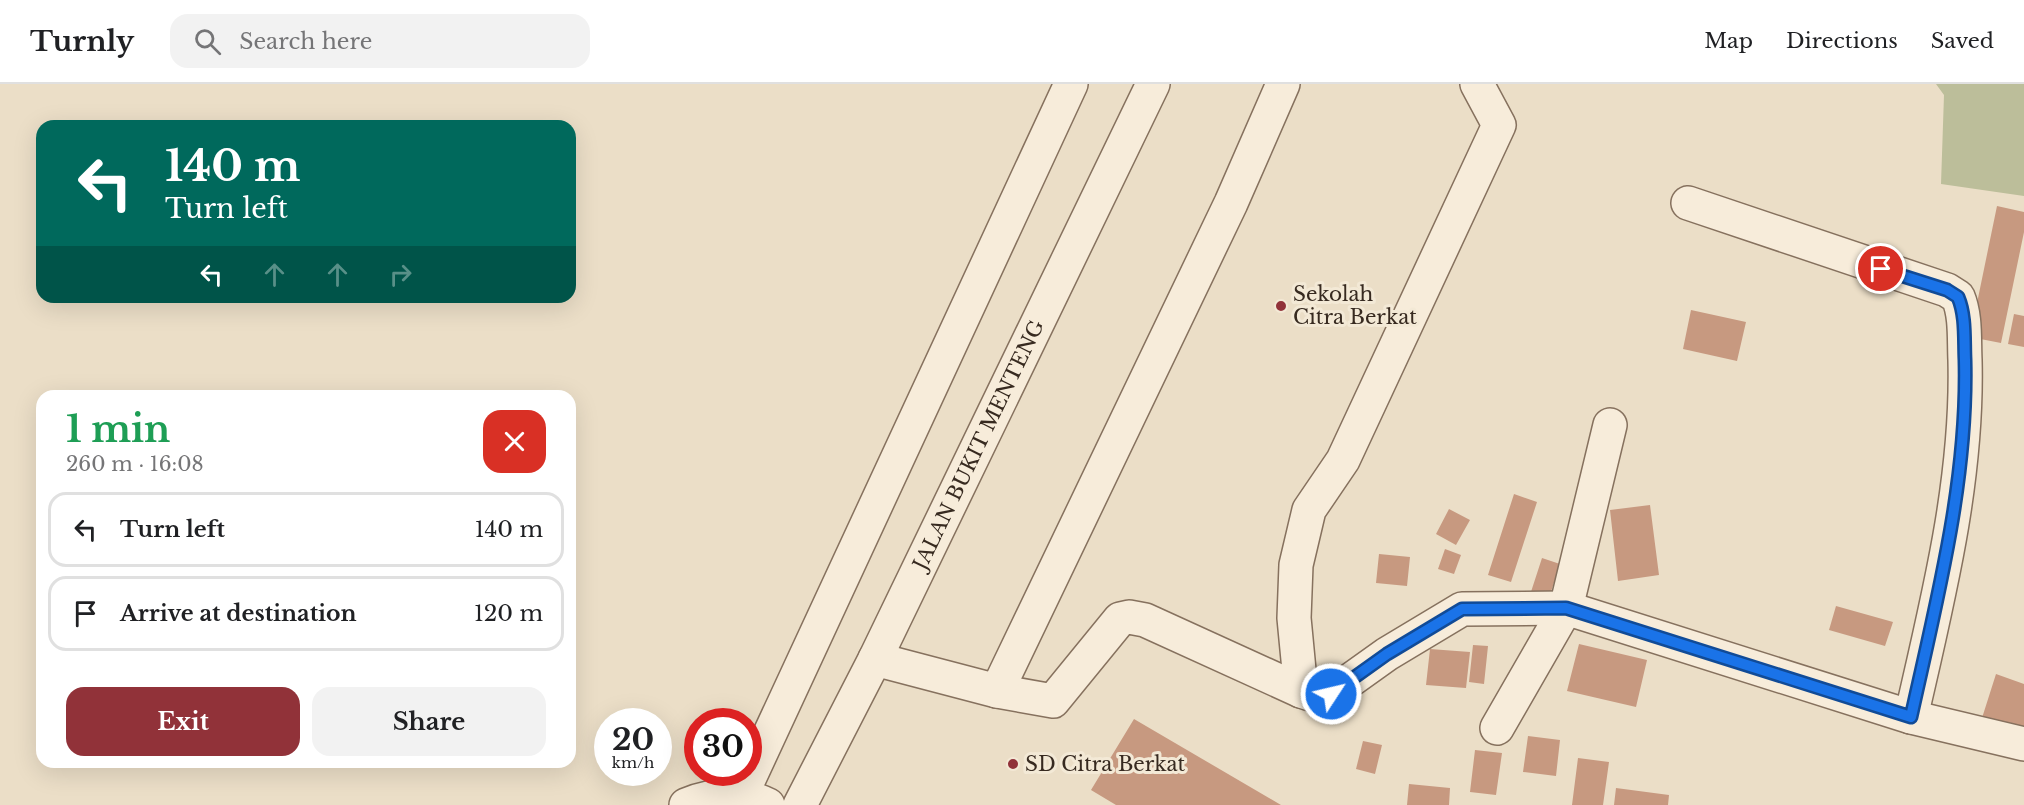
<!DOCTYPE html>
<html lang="en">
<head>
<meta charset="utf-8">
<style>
  :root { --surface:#fff; --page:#f2f2f2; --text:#202124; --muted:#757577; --line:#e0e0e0; --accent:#913239 }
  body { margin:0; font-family:"Libre Baskerville",serif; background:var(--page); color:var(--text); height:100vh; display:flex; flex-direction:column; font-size:22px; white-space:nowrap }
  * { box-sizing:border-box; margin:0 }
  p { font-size:20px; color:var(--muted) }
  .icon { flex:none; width:33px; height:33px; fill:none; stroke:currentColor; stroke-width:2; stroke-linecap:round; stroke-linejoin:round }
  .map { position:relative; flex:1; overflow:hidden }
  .panel { position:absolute; left:36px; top:306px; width:540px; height:378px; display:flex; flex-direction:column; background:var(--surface); border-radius:18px; box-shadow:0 6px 24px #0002 }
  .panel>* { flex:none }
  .hud { position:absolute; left:36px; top:36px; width:540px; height:183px; border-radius:18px; box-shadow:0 6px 24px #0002; background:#00695c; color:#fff; overflow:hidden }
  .speed { position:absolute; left:594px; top:624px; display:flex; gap:12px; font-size:30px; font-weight:700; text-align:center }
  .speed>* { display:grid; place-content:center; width:78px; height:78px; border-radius:50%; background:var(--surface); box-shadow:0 6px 24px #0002; line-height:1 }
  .speed small { font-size:15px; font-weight:400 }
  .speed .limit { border:9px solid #d22; background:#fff; color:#111 }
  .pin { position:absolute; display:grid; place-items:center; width:51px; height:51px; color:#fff; margin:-26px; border:3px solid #fff; border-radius:50%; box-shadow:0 2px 6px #0007 }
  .me { position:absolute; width:66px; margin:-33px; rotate:55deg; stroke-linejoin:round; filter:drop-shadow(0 0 4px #0008) }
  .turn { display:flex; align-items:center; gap:21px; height:126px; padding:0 30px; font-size:27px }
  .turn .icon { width:78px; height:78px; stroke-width:2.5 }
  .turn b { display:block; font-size:42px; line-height:51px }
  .lanes { display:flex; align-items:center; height:57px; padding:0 30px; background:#0003; justify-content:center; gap:30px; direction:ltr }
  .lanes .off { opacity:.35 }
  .round { display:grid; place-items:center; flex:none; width:63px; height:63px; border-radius:18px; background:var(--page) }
  .summary { display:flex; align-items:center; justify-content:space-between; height:102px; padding:0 30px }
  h1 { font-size:36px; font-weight:700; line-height:45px; color:#1e9e55 }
  .button { display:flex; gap:12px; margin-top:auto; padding:12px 30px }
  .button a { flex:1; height:69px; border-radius:18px; background:var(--accent); color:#fff; font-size:24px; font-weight:700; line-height:69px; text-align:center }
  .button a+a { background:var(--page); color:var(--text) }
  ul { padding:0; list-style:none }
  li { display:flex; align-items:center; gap:18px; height:75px; margin:0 12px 9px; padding:0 18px; border:3px solid var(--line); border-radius:18px }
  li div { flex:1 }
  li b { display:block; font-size:22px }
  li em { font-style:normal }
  header { display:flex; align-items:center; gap:36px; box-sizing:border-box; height:84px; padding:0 30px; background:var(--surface); border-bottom:2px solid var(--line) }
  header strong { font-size:28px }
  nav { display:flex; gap:33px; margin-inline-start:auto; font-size:21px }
  .search { width:420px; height:54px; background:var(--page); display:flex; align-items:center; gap:15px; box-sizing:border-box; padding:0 21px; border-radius:18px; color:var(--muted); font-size:22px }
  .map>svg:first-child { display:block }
  .cemetery { fill:#bcbe9a }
  .building { fill:#c79980 }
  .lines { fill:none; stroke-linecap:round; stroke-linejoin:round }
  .minor-casing { stroke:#86715e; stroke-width:36 }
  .minor { stroke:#f7ecda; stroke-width:33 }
  .route-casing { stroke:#114b97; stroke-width:15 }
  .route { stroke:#1a73e8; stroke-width:10 }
  .poi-dot { fill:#913239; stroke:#f3e9d6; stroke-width:2 }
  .labels { text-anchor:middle; stroke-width:6; stroke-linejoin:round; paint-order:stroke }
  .poi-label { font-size:20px; fill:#372a20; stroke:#f3e9d6; text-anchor:start }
  .street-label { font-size:20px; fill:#372a20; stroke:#f3e9d6 }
</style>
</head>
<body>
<header>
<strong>Turnly</strong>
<div class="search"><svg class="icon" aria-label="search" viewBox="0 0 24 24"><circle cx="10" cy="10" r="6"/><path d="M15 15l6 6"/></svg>Search here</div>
<nav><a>Map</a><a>Directions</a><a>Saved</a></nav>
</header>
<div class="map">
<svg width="2024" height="721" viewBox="0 0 2024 721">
  <rect width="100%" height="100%" fill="#ebdec7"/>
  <!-- cemetery -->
  <path class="cemetery" d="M1936 0H2024V112L1941 100 1944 11Z"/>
  <!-- building -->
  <path class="building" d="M1997 122 2024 128V148L2001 259 1970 253Z
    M1691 226 1746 238 1737 277 1683 265Z
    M2014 230 2024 232V263L2008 260Z
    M1514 410 1537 418 1511 498 1488 491Z
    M1650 421 1659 491 1618 497 1610 426Z
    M1449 425 1470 436 1456 461 1436 450Z
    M1445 465 1461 471 1454 490 1438 485Z
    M1379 470 1410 473 1407 502 1376 499Z
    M1542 474 1560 480 1547 520 1529 514Z
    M1836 522 1893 538 1885 562 1829 546Z
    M1579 560 1647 576 1636 623 1567 607Z
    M1473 561 1488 562 1484 600 1469 598Z
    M1430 565 1470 568 1466 604 1426 601Z
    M1996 590 2024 600V647L1982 634Z
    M1134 635 1281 721H1116L1091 706Z
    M1528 652 1560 656 1556 692 1523 688Z
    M1363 657 1382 661 1375 690 1356 685Z
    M1475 666 1502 669 1496 711 1470 708Z
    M1578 674 1609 678 1603 721H1572Z
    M1409 700 1450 704 1449 721H1407Z
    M1616 704 1669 711 1668 721H1614Z"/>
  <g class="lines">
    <!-- minor casing -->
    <g class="minor-casing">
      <g id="minor">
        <path d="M1688 119 1947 206 1958 213C1966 232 1964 255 1965 276 1968 397 1938 515 1911 633"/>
        <path d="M875 575 997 607 1053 617 1120 535 1129 533 1145 536 1301 607 1316 612 1331 610 1387 570 1462 525 1566 524 1911 633 2024 660"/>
        <path d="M997 607 1231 119 1283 0"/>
        <path d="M1301 607 1294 534 1296 481 1309 426 1343 376 1499 41 1477 0"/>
        <path d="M1497 644 1566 524 1610 341"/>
        <path d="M741 712 1071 0"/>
        <path d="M686 721C713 710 741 707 768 721"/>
        <path id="s1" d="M800 721 875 575 1153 0"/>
      </g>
    </g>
    <!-- minor -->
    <use href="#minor" class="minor"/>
  </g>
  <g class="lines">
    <!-- route casing -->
    <g class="route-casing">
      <path id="route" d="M1331 610 1387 570 1462 525 1566 524 1911 633C1937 515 1968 397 1965 276 1964 255 1966 232 1958 213L1947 206 1881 185"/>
    </g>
    <!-- route -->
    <use href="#route" class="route"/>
  </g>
  <!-- markers -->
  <g class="poi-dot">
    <circle cx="1281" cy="222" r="6"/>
    <circle cx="1013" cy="680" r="6"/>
  </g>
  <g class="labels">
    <!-- poi labels -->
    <g class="poi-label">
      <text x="1293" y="217">Sekolah<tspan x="1293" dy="23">Citra Berkat</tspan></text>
      <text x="1025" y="687">SD Citra Berkat</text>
    </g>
    <!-- street labels -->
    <g class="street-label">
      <text dy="7" stroke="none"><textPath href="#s1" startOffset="402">JALAN BUKIT MENTENG</textPath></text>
    </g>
  </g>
</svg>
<div class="speed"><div>20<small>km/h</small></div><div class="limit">30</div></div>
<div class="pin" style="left:1881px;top:185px;background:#d93025"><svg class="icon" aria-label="arrive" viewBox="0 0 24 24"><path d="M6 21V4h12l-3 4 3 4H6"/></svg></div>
<svg class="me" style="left:1331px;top:610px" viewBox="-20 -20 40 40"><circle r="17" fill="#1a73e8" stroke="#fff" stroke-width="3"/><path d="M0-11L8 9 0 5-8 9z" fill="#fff"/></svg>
<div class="hud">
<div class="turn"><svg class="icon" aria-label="left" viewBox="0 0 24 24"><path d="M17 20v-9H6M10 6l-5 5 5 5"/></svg><div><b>140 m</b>Turn left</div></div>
<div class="lanes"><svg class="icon" aria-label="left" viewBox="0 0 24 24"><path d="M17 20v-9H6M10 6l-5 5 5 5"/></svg><svg class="icon off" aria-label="ahead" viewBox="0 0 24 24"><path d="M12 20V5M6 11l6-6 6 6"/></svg><svg class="icon off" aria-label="ahead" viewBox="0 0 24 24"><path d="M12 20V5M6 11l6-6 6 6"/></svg><svg class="icon off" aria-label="right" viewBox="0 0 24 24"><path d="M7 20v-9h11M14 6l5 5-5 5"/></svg></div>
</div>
<section class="panel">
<div class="summary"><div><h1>1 min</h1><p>260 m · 16:08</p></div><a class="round" style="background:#d93025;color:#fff"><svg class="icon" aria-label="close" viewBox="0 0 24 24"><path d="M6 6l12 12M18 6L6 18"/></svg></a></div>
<ul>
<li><svg class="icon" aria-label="left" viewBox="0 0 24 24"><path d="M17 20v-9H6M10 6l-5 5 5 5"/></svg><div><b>Turn left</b></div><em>140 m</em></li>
<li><svg class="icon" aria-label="arrive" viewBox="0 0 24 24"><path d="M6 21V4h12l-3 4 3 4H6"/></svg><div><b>Arrive at destination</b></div><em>120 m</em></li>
</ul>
<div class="button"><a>Exit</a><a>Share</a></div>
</section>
</div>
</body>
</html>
